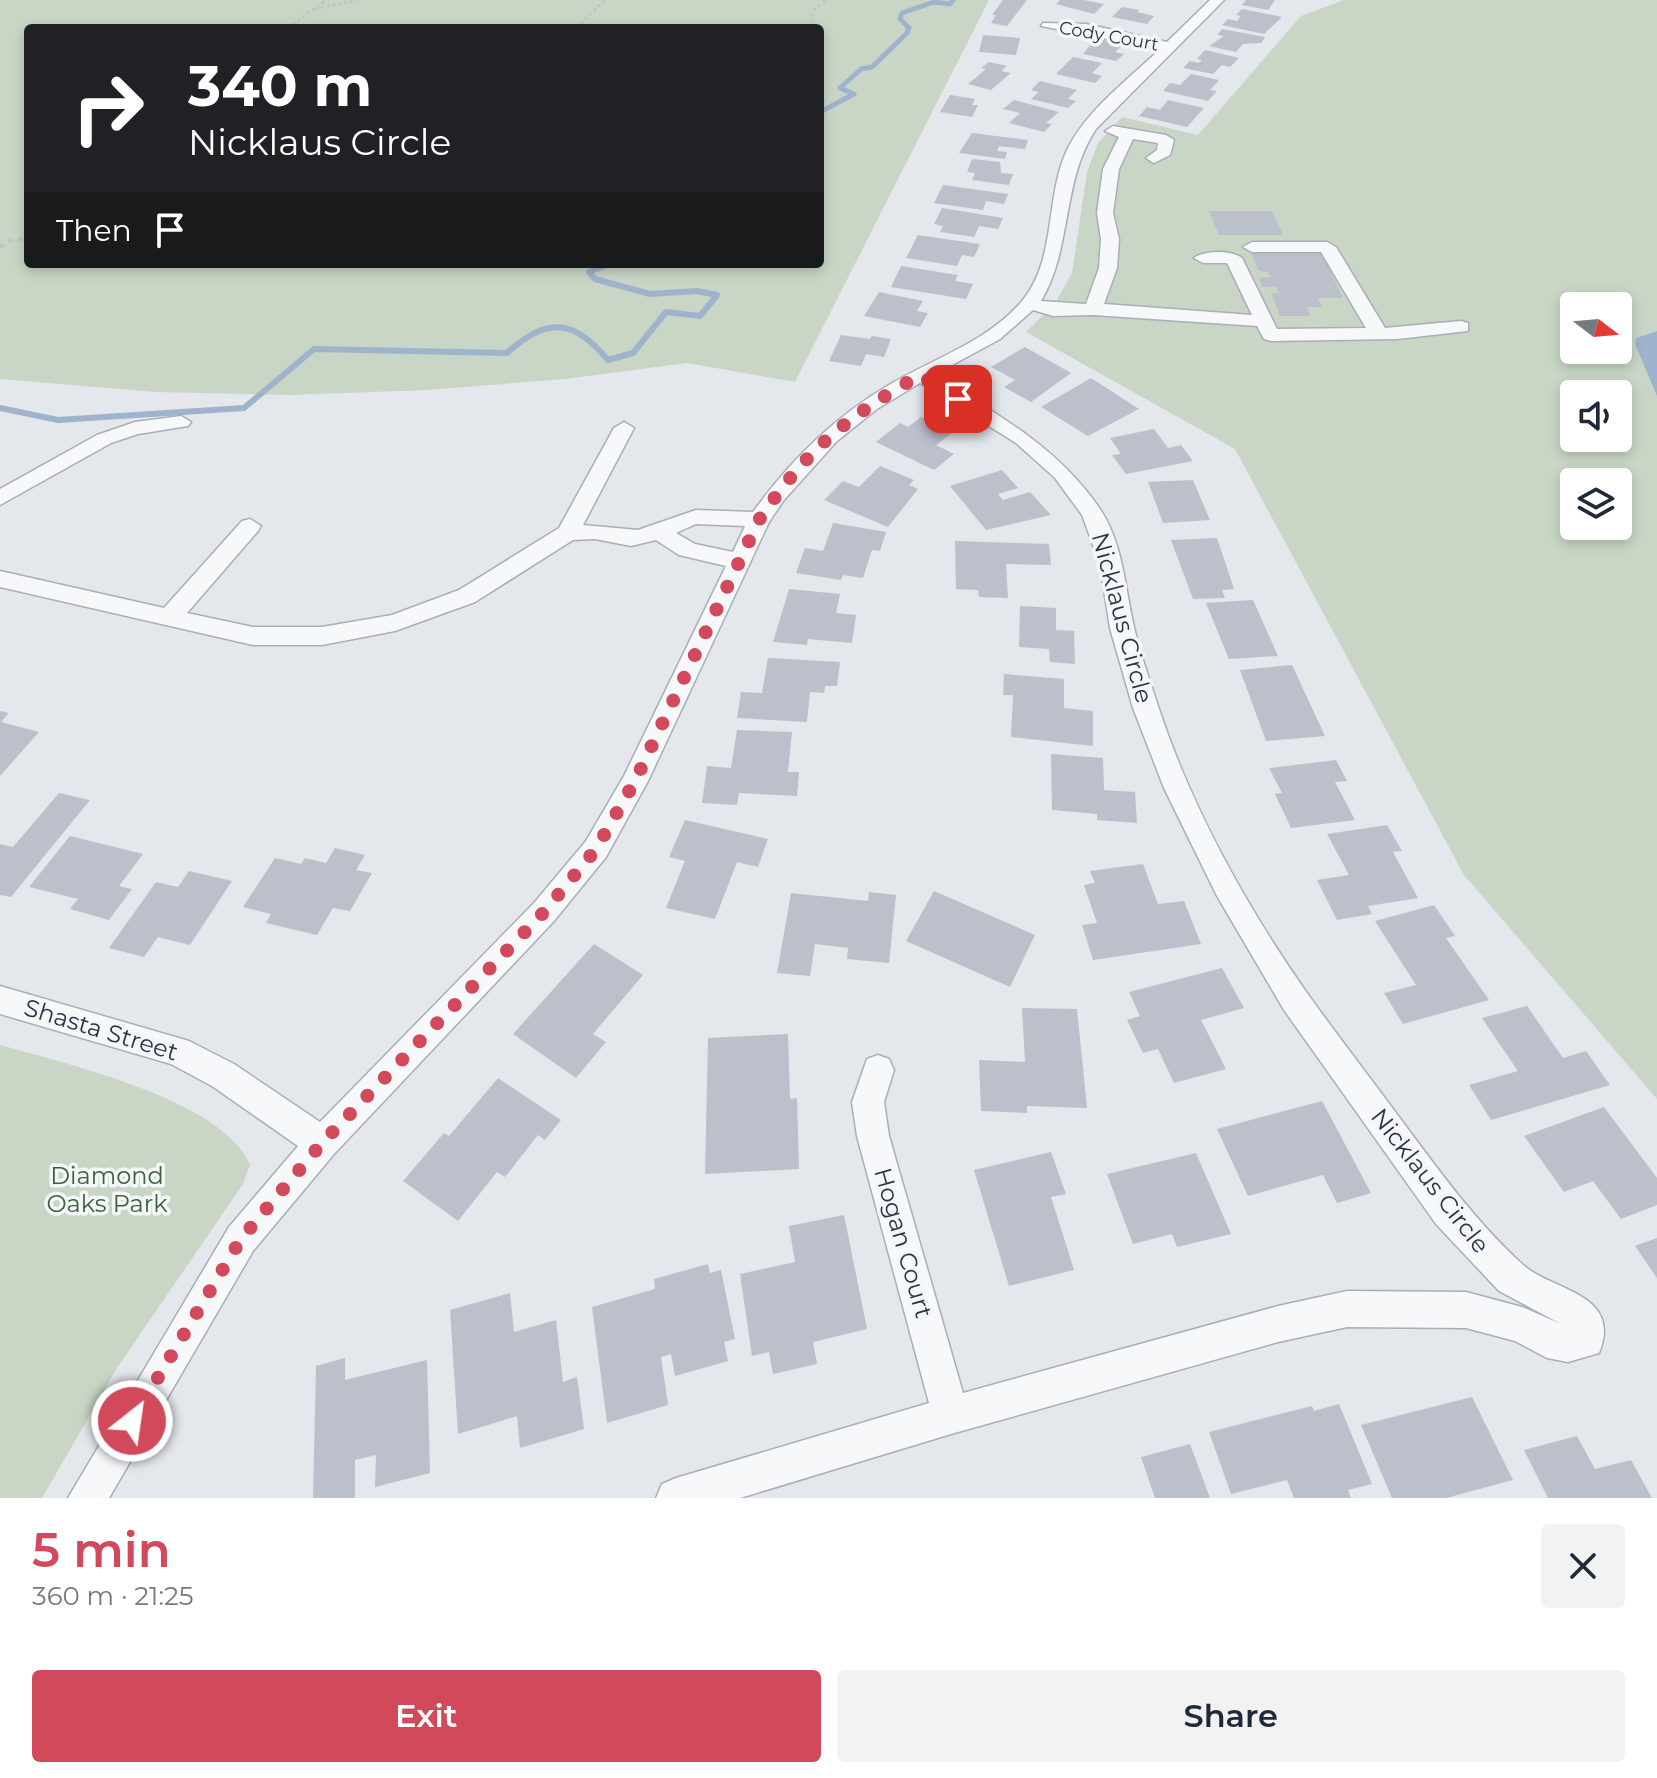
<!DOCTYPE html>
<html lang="en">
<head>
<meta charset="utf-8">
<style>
  :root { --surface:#fff; --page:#f2f2f3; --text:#1f2937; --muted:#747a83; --accent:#d1495b }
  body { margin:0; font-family:Montserrat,sans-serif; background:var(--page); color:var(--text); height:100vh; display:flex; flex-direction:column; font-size:30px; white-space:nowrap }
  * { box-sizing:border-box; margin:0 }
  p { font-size:26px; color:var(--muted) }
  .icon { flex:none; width:44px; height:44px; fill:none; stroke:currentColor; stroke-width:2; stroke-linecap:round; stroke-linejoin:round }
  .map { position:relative; height:1498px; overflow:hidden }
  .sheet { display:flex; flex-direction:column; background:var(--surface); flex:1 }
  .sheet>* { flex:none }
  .banner { position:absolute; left:24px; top:24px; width:800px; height:244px; border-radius:8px; box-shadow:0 4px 12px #0003; background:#202124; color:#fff; overflow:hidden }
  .needle { width:52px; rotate:106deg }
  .tools { position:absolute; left:1560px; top:292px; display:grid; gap:16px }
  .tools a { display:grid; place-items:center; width:72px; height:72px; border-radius:8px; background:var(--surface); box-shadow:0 4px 12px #0003; font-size:40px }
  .pin { position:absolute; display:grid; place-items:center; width:68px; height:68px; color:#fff; margin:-34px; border-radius:16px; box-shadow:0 4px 12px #0006 }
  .me { position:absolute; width:88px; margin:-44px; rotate:30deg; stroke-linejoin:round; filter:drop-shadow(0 0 6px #0008) }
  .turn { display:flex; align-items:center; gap:28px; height:168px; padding:0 32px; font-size:36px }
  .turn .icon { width:104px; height:104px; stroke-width:2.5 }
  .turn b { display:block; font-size:56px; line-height:68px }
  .then { display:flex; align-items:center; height:76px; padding:0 32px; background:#0003; gap:16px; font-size:30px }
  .round { display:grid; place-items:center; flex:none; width:84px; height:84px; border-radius:8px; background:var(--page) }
  .headline { display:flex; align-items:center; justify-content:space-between; height:136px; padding:0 32px }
  h1 { font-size:48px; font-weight:600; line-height:60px; color:var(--accent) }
  .button { display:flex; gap:16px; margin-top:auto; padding:16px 32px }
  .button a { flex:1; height:92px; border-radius:8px; background:var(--accent); color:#fff; font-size:32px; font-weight:600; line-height:92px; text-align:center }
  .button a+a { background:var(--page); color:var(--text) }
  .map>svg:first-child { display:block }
  .green { fill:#c9d6c5; fill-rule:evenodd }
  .water { fill:#9fb4cc }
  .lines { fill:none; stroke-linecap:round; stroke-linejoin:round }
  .stream-far1 { stroke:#9fb4cc; stroke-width:5 }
  .stream { stroke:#9fb4cc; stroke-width:6 }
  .building { fill:#bbc0ca }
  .minor-casing { stroke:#a9aeb7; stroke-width:3 }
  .path-far1 { stroke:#c2c5cb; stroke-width:3; stroke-dasharray:3 3; stroke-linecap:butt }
  .path { stroke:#c2c5cb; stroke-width:4; stroke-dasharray:5 5; stroke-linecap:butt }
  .minor { fill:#f7f8fa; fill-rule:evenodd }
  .route { stroke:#d1495b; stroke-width:14; stroke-dasharray:0 25.2 }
  .labels { text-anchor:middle; stroke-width:7; stroke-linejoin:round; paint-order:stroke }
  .far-street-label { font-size:18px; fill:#2b3445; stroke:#f4f6f9 }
  .near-street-label { font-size:24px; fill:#2b3445; stroke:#f4f6f9 }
  .near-park-label { font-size:24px; fill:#3f6138; stroke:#f4f6f9 }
</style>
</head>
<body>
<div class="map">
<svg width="1657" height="1498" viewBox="0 0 1657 1498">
  <rect width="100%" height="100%" fill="#e4e7ec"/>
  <!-- green -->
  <path class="green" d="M0 0H989L795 382 687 363 565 379 428 390 290 395 156 392 0 379ZM28 28H820V264H28Z
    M1344 0H1657V1099L1464 875 1235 449 1026 332 1055 303 1072 273 1087 172 1098 143 1122 117 1198 135 1301 16ZM1574 306H1618V350H1574ZM1574 394H1618V438H1574ZM1574 482H1618V526H1574Z
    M0 1045C64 1063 224 1100 250 1165L243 1184 117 1368 42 1498H0Z"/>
  <!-- water -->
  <path class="water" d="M1657 331V396L1635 344 1636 338Z"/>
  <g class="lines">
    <!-- stream-far1 -->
    <path class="stream-far1" d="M820 112 854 94 840 88 861 69 872 67 907 33 909 28 900 19 902 13 934 2 950 4 953 0"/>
    <!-- stream -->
    <path class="stream" d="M0 408 58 420 244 408 314 349 507 353C547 316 574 319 608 360L633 353 666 312 700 316 717 295 697 291 650 294 595 279 589 272 609 264"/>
  </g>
  <!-- building -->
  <path class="building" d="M1003 0H1027L1007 26 991 23 996 15H992Z
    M1060 0H1084L1104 4 1094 14 1056 4Z
    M1246 0H1275L1268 10 1242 5Z
    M1122 7 1139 10 1137 12 1154 16 1147 24 1112 17Z
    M1242 9 1282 17 1264 34 1222 25 1228 19 1237 21 1241 16 1236 15Z
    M1222 29 1265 37 1261 43 1243 44 1236 52 1209 46 1224 36 1217 35Z
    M983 35 1020 38 1016 55 979 52Z
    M1096 38 1124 44 1115 52 1124 54 1116 61 1083 54Z
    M1205 50 1239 58 1230 67 1222 65 1213 74 1183 68 1190 61 1199 63 1202 60 1197 59Z
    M1073 57 1102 63 1092 73 1102 76 1095 83 1056 74Z
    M989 62 1007 66 1001 71 1011 73 991 90 968 84 986 69 981 68Z
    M1191 74 1219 80 1210 90 1217 91 1208 101 1163 91 1170 83 1180 85Z
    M1040 81 1077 90 1068 99 1076 101 1068 108 1031 99 1039 92 1031 90Z
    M950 95 975 99 972 105H978L972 117 940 112Z
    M1014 100 1059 112 1046 123 1052 124 1044 132 1009 123 1020 113 1003 109Z
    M1168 100 1204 108 1187 127 1139 116 1147 107 1160 110Z
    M972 133 1028 140 1025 149 999 146 997 151 1007 152 1005 159 959 153Z
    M972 159 1000 162 1001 173 1013 174 1009 185 972 180 975 173 967 172Z
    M943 185 972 189 1008 194 1004 204 986 201 983 210 934 203Z
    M942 208 1003 218 998 229 979 226 974 237 940 232 943 226 934 224Z
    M1209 211H1272L1283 235H1219Z
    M918 235 980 244 974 257 962 255 957 266 906 258Z
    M1321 251 1343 298H1318L1322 307H1307L1311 316H1280L1271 293H1279L1276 287H1262L1259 278 1271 277 1268 272 1259 271 1251 253Z
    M901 266 958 275 955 281 973 284 966 299 891 287Z
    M879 292 923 301 917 311 928 313 920 327 864 316Z
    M841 335 870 339 872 336 891 339 884 357 866 354 861 366 829 361Z
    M1025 347 1071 373 1031 402 1004 387 1015 380 991 367Z
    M1091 378 1139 409 1088 436 1041 407Z
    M921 417 953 432 936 445 954 454 934 470 876 442 900 423 908 427Z
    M1154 429 1168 448 1181 445 1193 461 1126 474 1112 455 1121 454 1110 438Z
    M880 466 914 480 909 485 918 489 888 527 824 500 843 481 859 487Z
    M1002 470 1018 488 998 494 1003 500 1030 492 1051 515 986 530 950 486Z
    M1193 480 1210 520 1163 523 1148 482Z
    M833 523 886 532 880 551 872 550 863 578 843 575 841 580 796 573 805 548 823 551Z
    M1217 538 1234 589 1222 590 1225 598 1193 599 1171 540Z
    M955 541 1049 544 1051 565 1006 564 1008 598 979 597 978 590 956 589Z
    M789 589 840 594 836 613 856 615 852 643 808 639 807 645 773 642Z
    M1253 600 1278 656 1229 659 1206 603Z
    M1020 606 1056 608V630L1074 631 1075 664 1050 662 1049 649 1019 647Z
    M768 658 840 662 837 686H825L824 693 810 692 807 722 737 718 741 692 762 693Z
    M1292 665 1325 736 1266 741 1240 670Z
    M1004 674 1064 679V708L1093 711V746L1011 737 1013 695H1003Z
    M0 711 9 713 1 722 39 732 0 776Z
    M737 730 792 732 788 772H799L797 796 739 793 737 805 702 803 707 766 731 768Z
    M1051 754 1103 758 1104 790 1135 792 1137 823 1097 820V814L1052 810Z
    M1336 760 1347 781 1335 782 1355 820 1291 828 1275 794 1282 793 1269 768Z
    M59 793 90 800 11 897 0 895V844L13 847Z
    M685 820 768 839 758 867 737 862 715 919 666 908 685 861 669 857Z
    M1387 825 1402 851 1393 852 1418 898 1368 906 1372 914 1337 920 1317 880 1349 875 1327 834Z
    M70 836 143 854 119 886 132 889 109 920 70 909 78 899 29 887Z
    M335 848 365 855 356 870 372 873 350 911 333 908 317 935 266 923 271 914 243 907 275 858 301 864 305 858 326 863Z
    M1143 864 1158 904 1184 901 1201 944 1093 960 1082 925 1097 923 1084 885 1095 883 1090 871Z
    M189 871 232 881 190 945 158 937 144 957 109 948 156 882 178 887Z
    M934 891 1035 935 1010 987 906 941Z
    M869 892 896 895 889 963 847 959 848 948 815 944 810 976 777 973 791 893 868 901Z
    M1434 905 1455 936 1446 938 1489 1000 1403 1024 1384 993 1416 985 1375 921Z
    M594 944 643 975 593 1034 606 1042 576 1078 513 1034Z
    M1222 968 1244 1008 1201 1020 1226 1069 1174 1083 1158 1049 1143 1053 1127 1020 1140 1016 1129 992Z
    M1527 1006 1563 1058 1586 1051 1610 1085 1491 1120 1469 1085 1518 1071 1482 1018Z
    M1022 1008 1077 1009 1087 1108 1027 1106V1113L981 1111 979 1060 1025 1062Z
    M788 1034 790 1099 797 1098 799 1169 705 1174 708 1038Z
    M498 1078 561 1120 545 1140 538 1135 505 1177 497 1172 458 1221 403 1181 444 1133 449 1136Z
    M1322 1101 1371 1193 1337 1203 1323 1175 1248 1196 1217 1129Z
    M1604 1107 1657 1178V1205L1621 1219 1593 1181 1564 1192 1524 1136Z
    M1051 1152 1066 1194 1051 1197 1074 1270 1009 1286 974 1170Z
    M1196 1153 1231 1234 1177 1247 1172 1234 1133 1244 1107 1174Z
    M844 1215 867 1329 813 1342 817 1364 773 1374 769 1352 752 1356 740 1274 795 1262 789 1226Z
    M1657 1238V1278L1635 1246Z
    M708 1264 710 1273 721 1270 735 1339 724 1342 728 1361 675 1376 671 1354 661 1357 668 1405 607 1423 592 1307 655 1289 654 1279Z
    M510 1293 514 1332 556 1320 563 1382 577 1377 584 1429 520 1448 517 1416 458 1434 450 1310Z
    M345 1358V1380L427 1360 430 1473 375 1487 376 1455 355 1460V1498H313L316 1366Z
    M1472 1397 1513 1480 1446 1498H1392L1361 1425Z
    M1339 1404 1372 1484 1348 1490 1351 1498H1294L1287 1480 1231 1494 1209 1432 1312 1406 1314 1411Z
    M1577 1436 1595 1469 1631 1460 1652 1498H1548L1524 1450Z
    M1190 1444 1210 1498H1155L1141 1457Z"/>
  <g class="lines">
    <!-- minor casing -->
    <g class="minor-casing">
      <path id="minor" d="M1210 0H1224L1096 129C1061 182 1073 247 1041 301L1086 304 1099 268 1101 239 1097 213 1103 169 1119 137 1105 131 1113 126 1166 135 1174 140 1170 155 1154 163 1146 158 1157 150 1158 143 1133 139 1119 169 1113 213 1119 239 1117 268 1104 304 1252 315 1227 263H1203L1194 258C1205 250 1231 250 1242 258L1277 329 1366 328 1321 252H1252L1243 247 1252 242H1327L1336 247 1385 328 1461 321 1468 323V331L1397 339 1271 341 1264 339 1257 326 1093 315 1053 316 1033 310 1000 339 934 375C997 414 1058 447 1100 509 1123 543 1125 588 1134 627 1140 653 1149 678 1157 703 1190 805 1246 906 1307 993 1337 1035 1368 1075 1399 1117 1437 1168 1474 1220 1521 1263 1549 1291 1624 1292 1599 1353L1568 1362 1547 1358 1515 1341 1466 1328 1347 1327 1278 1342 951 1434 740 1498H656L662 1484 676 1478 929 1403 857 1136 852 1102 867 1059 878 1055 889 1059 894 1070 884 1102 889 1136 963 1393 1278 1306 1347 1291 1466 1292 1522 1307 1561 1324 1499 1291 1436 1224 1284 1010 1217 896 1164 788 1133 708 1110 628 1100 564 1082 515 1055 478 1016 443 920 383 877 409 837 441 784 500 769 522 648 781 606 857 554 921 334 1154 253 1251 109 1498H68L229 1227 298 1146 212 1086 171 1064 0 1014V986L189 1041 234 1064 320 1122 534 903 586 841 624 776 726 566 679 555 656 540 631 546 595 539 573 540 475 602 395 631 322 645H253L0 587V571L164 608 242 521 250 519 261 526 258 531 187 613 253 627H322L392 615 459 590 559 528 614 428 624 422 634 428 583 525 638 530 696 510 753 512C791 460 833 418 889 385 933 359 989 341 1022 301 1058 258 1044 194 1069 146 1089 108 1130 78 1160 49L1041 26 1043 23 1086 24 1167 42ZM696 524 745 526 733 552 695 544 676 533Z
        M181 416 191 422 188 426 138 434 111 443 0 505V489L97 435 135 422Z"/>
    </g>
    <!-- path-far1 -->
    <path class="path-far1" d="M315 9 357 0
      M288 28 326 0
      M577 28 604 0
      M809 28 815 9 826 0"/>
    <!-- path -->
    <path class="path" d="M0 247 11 240 28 238"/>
    <!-- minor -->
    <use href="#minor" class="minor"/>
  </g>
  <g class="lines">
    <!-- route -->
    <path class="route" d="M132 1421 241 1239 322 1143 544 912 596 849 635 781 759 520C807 449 846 418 920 375L958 399"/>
  </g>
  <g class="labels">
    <!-- far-street labels -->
    <g class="far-street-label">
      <text transform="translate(1109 36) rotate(10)" y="6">Cody Court</text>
    </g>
    <!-- near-street labels -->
    <g class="near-street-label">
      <text transform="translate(1122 618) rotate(75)" y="8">Nicklaus Circle</text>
      <text transform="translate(101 1030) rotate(17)" y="8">Shasta Street</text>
      <text transform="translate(1430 1181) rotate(52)" y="8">Nicklaus Circle</text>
      <text transform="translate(903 1243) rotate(74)" y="8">Hogan Court</text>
    </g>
    <!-- near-park labels -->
    <g class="near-park-label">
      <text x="107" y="1184">Diamond<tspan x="107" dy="28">Oaks Park</tspan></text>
    </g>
  </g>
</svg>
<div class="tools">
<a><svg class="needle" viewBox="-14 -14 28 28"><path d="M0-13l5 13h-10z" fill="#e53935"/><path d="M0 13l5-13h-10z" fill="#747a83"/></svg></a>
<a><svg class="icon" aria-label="sound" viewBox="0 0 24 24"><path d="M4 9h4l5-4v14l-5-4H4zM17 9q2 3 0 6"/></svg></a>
<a><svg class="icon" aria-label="layers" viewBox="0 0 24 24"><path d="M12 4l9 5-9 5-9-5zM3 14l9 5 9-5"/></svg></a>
</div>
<div class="pin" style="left:958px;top:399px;background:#d93025"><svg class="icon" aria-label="arrive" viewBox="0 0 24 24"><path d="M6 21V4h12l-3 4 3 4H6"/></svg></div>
<svg class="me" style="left:132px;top:1421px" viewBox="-20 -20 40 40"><circle r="17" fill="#d1495b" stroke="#fff" stroke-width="3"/><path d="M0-11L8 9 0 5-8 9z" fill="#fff"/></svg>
<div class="banner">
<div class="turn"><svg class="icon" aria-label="right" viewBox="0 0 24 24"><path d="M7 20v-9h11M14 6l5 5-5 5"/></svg><div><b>340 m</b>Nicklaus Circle</div></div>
<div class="then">Then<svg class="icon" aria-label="arrive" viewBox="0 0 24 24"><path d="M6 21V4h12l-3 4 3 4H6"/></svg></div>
</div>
</div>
<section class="sheet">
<div class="headline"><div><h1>5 min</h1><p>360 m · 21:25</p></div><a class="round"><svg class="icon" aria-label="close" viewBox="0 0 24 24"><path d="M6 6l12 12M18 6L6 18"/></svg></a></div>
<div class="button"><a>Exit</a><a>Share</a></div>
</section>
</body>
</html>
